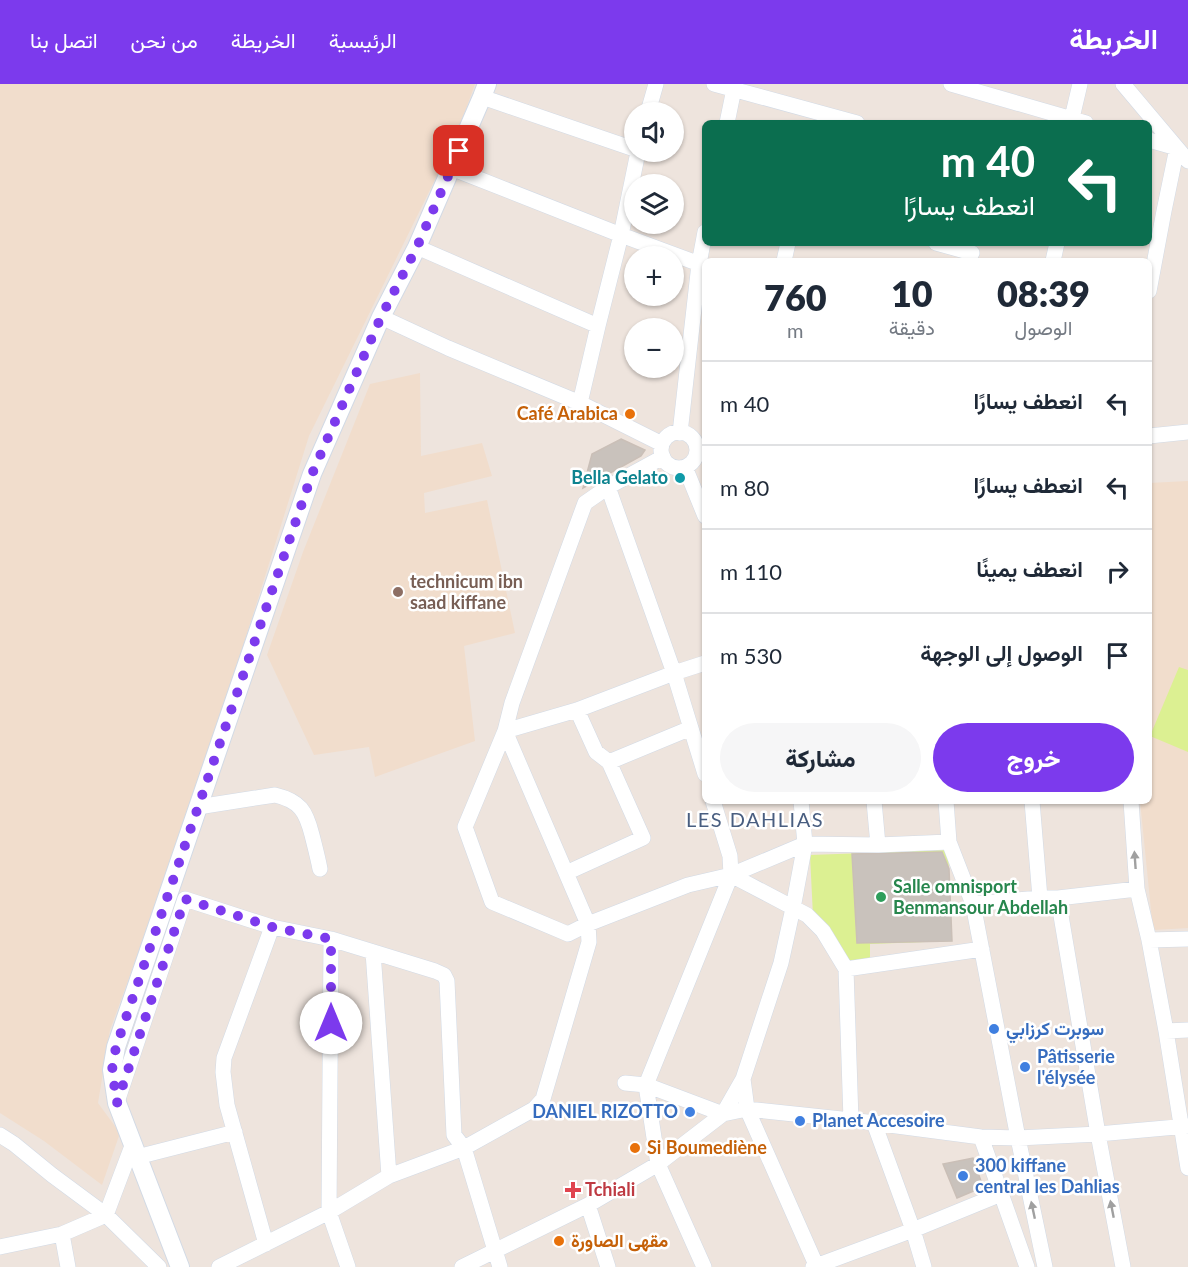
<!DOCTYPE html>
<html lang="ar">
<head>
<meta charset="utf-8">
<style>
  :root { --surface:#fff; --page:#f6f6f7; --text:#1f2937; --muted:#747a83; --line:#e0e1e3; --accent:#7c3aed }
  body { margin:0; font-family:Lato,Vazirmatn,sans-serif; background:var(--page); color:var(--text); direction:rtl; height:100vh; display:flex; flex-direction:column; font-size:22px; white-space:nowrap }
  * { box-sizing:border-box; margin:0 }
  p { font-size:20px; color:var(--muted) }
  .icon { flex:none; width:33px; height:33px; fill:none; stroke:currentColor; stroke-width:2; stroke-linecap:round; stroke-linejoin:round }
  .map { position:relative; flex:1; overflow:hidden; direction:ltr }
  .sheet { position:absolute; left:702px; top:174px; width:450px; height:546px; display:flex; flex-direction:column; background:var(--surface); border-radius:9px; box-shadow:0 2px 4px #0004; direction:rtl }
  .sheet>* { flex:none }
  .guide { position:absolute; left:702px; top:36px; width:450px; height:126px; border-radius:9px; box-shadow:0 2px 4px #0004; direction:rtl; background:#0b6e4f; color:#fff; overflow:hidden }
  .buttons { position:absolute; left:624px; top:18px; display:grid; gap:12px }
  .buttons a { display:grid; place-items:center; width:60px; height:60px; border-radius:50%; background:var(--surface); box-shadow:0 2px 4px #0004; font-size:30px }
  .pin { position:absolute; display:grid; place-items:center; width:51px; height:51px; color:#fff; margin:-26px; border-radius:12px; box-shadow:0 3px 9px #0006 }
  .me { position:absolute; width:66px; margin:-33px; rotate:0deg; stroke-linejoin:round; filter:drop-shadow(0 0 4px #0008) }
  .turn { display:flex; align-items:center; gap:21px; height:126px; padding:0 18px; font-size:27px }
  .turn .icon { width:78px; height:78px; stroke-width:2.5 }
  .turn b { display:block; font-size:42px; line-height:51px }
  .eta { display:flex; justify-content:space-evenly; align-items:center; height:102px; text-align:center }
  .eta b { font-size:36px; font-weight:800; line-height:42px }
  .action { display:flex; gap:12px; margin-top:auto; padding:12px 18px }
  .action a { flex:1; height:69px; border-radius:36px; background:var(--accent); color:#fff; font-size:24px; font-weight:800; line-height:69px; text-align:center }
  .action a+a { background:var(--page); color:var(--text) }
  ul { padding:0; list-style:none }
  li { display:flex; align-items:center; gap:18px; height:84px; padding:0 18px; border-top:2px solid var(--line) }
  li div { flex:1 }
  li b { display:block; font-size:22px }
  li em { font-style:normal }
  header { display:flex; align-items:center; gap:36px; box-sizing:border-box; height:84px; padding:0 30px; background:var(--accent); color:#fff }
  header strong { font-size:28px }
  nav { display:flex; gap:33px; margin-inline-start:auto; font-size:21px }
  .map>svg:first-child { display:block }
  .education { fill:#f1ddcc }
  .pitch { fill:#dcf092 }
  .building { fill:#c9c2bc; stroke:#cabfb7; stroke-width:1.5 }
  .lines { fill:none; stroke-linecap:round; stroke-linejoin:round }
  .minor-casing { stroke:#d2dae5; stroke-width:16 }
  .tertiary-casing { stroke:#d2dae5; stroke-width:20 }
  .minor { stroke:#fff; stroke-width:15 }
  .tertiary { stroke:#fff; stroke-width:18 }
  .oneway { fill:#a0a0a0 }
  .route { stroke:#7c3aed; stroke-width:10; stroke-dasharray:0 18 }
  .food-dot { fill:#e8710a; stroke:#fff; stroke-width:2 }
  .culture-dot { fill:#0f9aa8; stroke:#fff; stroke-width:2 }
  .education-dot { fill:#8d6e63; stroke:#fff; stroke-width:2 }
  .leisure-dot { fill:#2e9e5b; stroke:#fff; stroke-width:2 }
  .shop-dot { fill:#3f7fe0; stroke:#fff; stroke-width:2 }
  .health-dot { fill:#e0444e; stroke:#fff; stroke-width:2 }
  .labels { text-anchor:middle; stroke-width:5; stroke-linejoin:round; paint-order:stroke }
  .food-label { font-size:18px; font-weight:bold; fill:#c56008; stroke:#fff; text-anchor:start }
  .culture-label { font-size:18px; font-weight:bold; fill:#0d838f; stroke:#fff; text-anchor:end }
  .education-label { font-size:18px; font-weight:bold; fill:#785e54; stroke:#fff; text-anchor:start }
  .leisure-label { font-size:18px; font-weight:bold; fill:#27864d; stroke:#fff; text-anchor:start }
  .shop-label { font-size:18px; font-weight:bold; fill:#366cbe; stroke:#fff; text-anchor:start }
  .health-label { font-size:18px; font-weight:bold; fill:#be3a42; stroke:#fff; text-anchor:start }
  .neighbourhood-label { font-size:20px; letter-spacing:1.5px; fill:#495e80; stroke:#fff }
</style>
</head>
<body>
<header>
<strong>الخريطة</strong>
<nav><a>الرئيسية</a><a>الخريطة</a><a>من نحن</a><a>اتصل بنا</a></nav>
</header>
<div class="map">
<svg width="1188" height="1183" viewBox="0 0 1188 1183">
  <rect width="100%" height="100%" fill="#eee4dd"/>
  <!-- education -->
  <path class="education" d="M0 0H475L456 53 309 352 220 636 162 804 110 946 98 1019 120 1049 102 1101 44 1057 0 1029Z
    M420 289 421 372 482 359 492 392 424 409 425 429 487 416 515 549 464 562 475 657 375 693 369 663 314 671 267 571 303 468 370 300Z
    M1188 397V844L1153 846 1140 717H1149V399Z"/>
  <!-- pitch -->
  <path class="pitch" d="M1179 583 1188 586V668L1150 652Z
    M948 766 952 857 870 860V878L852 879 813 832 810 771Z"/>
  <!-- building -->
  <path class="building" d="M621 355 645 366 641 372 583 404 592 370Z
    M942 768 949 785 952 857 857 859 852 770Z
    M973 1074 983 1103 957 1114 943 1080Z"/>
  <g class="lines">
    <!-- minor casing -->
    <g class="minor-casing">
      <path id="minor" d="M714 0 857 39
        M951 0 1086 39
        M1123 0 1177 64 1164 127 1149 207
        M482 13 634 65
        M648 28 656 0
        M1072 34 1080 0
        M727 39 734 5
        M1149 56 1177 64 1188 77
        M451 84 621 151 705 182
        M936 159 972 169
        M417 163 598 242
        M784 177 788 159
        M1053 177 1057 159
        M381 233 448 264 580 319 662 360
        M580 319 598 242 621 151 638 68
        M661 366a18 18 0 1 1 36 0a18 18 0 1 1-36 0Z
        M680 349 699 180 705 148
        M1149 352 1188 348
        M685 383 705 432
        M608 403 674 589 705 690
        M705 579 674 589 577 626 505 647 465 743 492 818 568 850 588 840 688 801 731 791 805 760 878 761 949 758
        M609 678 691 644
        M713 717 730 772 731 791
        M801 717 805 760 793 824 781 879 743 995 747 1025 817 1183
        M874 717 878 761
        M946 717 949 758 973 820 1018 1054 1045 1183
        M1032 717 1040 814
        M1131 717 1137 805 1149 856 1188 855
        M198 723 275 711C300 717 306 727 312 751 315 763 318 774 320 785
        M566 789 643 754 609 678 596 668 577 626
        M1058 814 1098 1050 1123 1183
        M973 820 1040 814H1058L1137 805
        M331 855 329 1128 348 1183
        M1149 856 1166 947 1188 1084
        M373 868 389 1092
        M846 885 982 865
        M1166 947 1188 946
        M625 999 646 1001 723 1030 747 1025 851 1036 981 1053 1018 1054 1098 1050 1188 1042
        M117 1018 185 815 272 843 331 855 435 887 444 891 447 897 454 1051 464 1064 500 1183
        M874 1039 913 1146 924 1183
        M0 1051 14 1060 52 1091 106 1131 159 1183
        M981 1053 1027 1183
        M137 1073 235 1048
        M588 1121 608 1183
        M62 1150 68 1183
        M266 1160 227 1021 223 988 224 974 272 843
        M0 1163 62 1150 106 1131 132 1062
        M219 1183 329 1128 389 1092 464 1064 534 1025 543 1015 589 858 588 840 505 647 512 619 585 419 608 403 663 373
        M462 1183 588 1121 658 1080 723 1030 743 995
        M704 1183 658 1080 646 1001 731 791 807 831 823 847 846 885 851 1036
        M813 1183 913 1146 1001 1110"/>
    </g>
    <!-- tertiary casing -->
    <g class="tertiary-casing">
      <path id="tertiary" d="M180 1183 117 1019 112 986 116 963 312 390 381 233 417 163 482 13 487 0"/>
    </g>
    <!-- minor -->
    <use href="#minor" class="minor"/>
    <!-- tertiary -->
    <use href="#tertiary" class="tertiary"/>
  </g>
  <!-- one-way arrows -->
  <defs><path id="oneway-solid" d="M-6-.8H1V-3.2L6.5 0L1 3.2V.8H-6Z" transform="scale(1.5)"/></defs>
  <g class="oneway">
    <use href="#oneway-solid" transform="translate(1135 776) rotate(-94)"/>
    <use href="#oneway-solid" transform="translate(1112 1125) rotate(-101)"/>
    <use href="#oneway-solid" transform="translate(1033 1126) rotate(-102)"/>
  </g>
  <g class="lines">
    <!-- route -->
    <path class="route" d="M331 939V855L272 843 185 815 117 1019 112 986 116 963 312 390 381 233 417 163 459 67"/>
  </g>
  <!-- markers -->
  <g class="food-dot">
    <circle cx="630" cy="330" r="6"/>
    <circle cx="635" cy="1064" r="6"/>
    <circle cx="559" cy="1157" r="6"/>
  </g>
  <circle class="culture-dot" cx="680" cy="394" r="6"/>
  <circle class="education-dot" cx="398" cy="508" r="6"/>
  <circle class="leisure-dot" cx="881" cy="813" r="6"/>
  <g class="shop-dot">
    <circle cx="994" cy="945" r="6"/>
    <circle cx="1025" cy="983" r="6"/>
    <circle cx="690" cy="1028" r="6"/>
    <circle cx="800" cy="1037" r="6"/>
    <circle cx="963" cy="1092" r="6"/>
  </g>
  <path class="health-dot" d="M570 1097h6v6h6v6h-6v6h-6v-6h-6v-6h6z"/>
  <g class="labels">
    <!-- food labels -->
    <g class="food-label">
      <text x="618" y="336" text-anchor="end">Café Arabica</text>
      <text x="647" y="1070">Si Boumediène</text>
      <text x="571" y="1163">مقهى الصاورة</text>
    </g>
    <!-- culture labels -->
    <g class="culture-label">
      <text x="668" y="400">Bella Gelato</text>
    </g>
    <!-- education labels -->
    <g class="education-label">
      <text x="410" y="504">technicum ibn<tspan x="410" dy="21">saad kiffane</tspan></text>
    </g>
    <!-- leisure labels -->
    <g class="leisure-label">
      <text x="893" y="809">Salle omnisport<tspan x="893" dy="21">Benmansour Abdellah</tspan></text>
    </g>
    <!-- shop labels -->
    <g class="shop-label">
      <text x="1006" y="951">سوبرت كرزابي</text>
      <text x="1037" y="979">Pâtisserie<tspan x="1037" dy="21">l'élysée</tspan></text>
      <text x="678" y="1034" text-anchor="end">DANIEL RIZOTTO</text>
      <text x="812" y="1043">Planet Accesoire</text>
      <text x="975" y="1088">300 kiffane<tspan x="975" dy="21">central les Dahlias</tspan></text>
    </g>
    <!-- health labels -->
    <g class="health-label">
      <text x="585" y="1112">Tchiali</text>
    </g>
    <!-- neighbourhood labels -->
    <g class="neighbourhood-label">
      <text x="755" y="743">LES DAHLIAS</text>
    </g>
  </g>
</svg>
<div class="buttons">
<a><svg class="icon" aria-label="sound" viewBox="0 0 24 24"><path d="M4 9h4l5-4v14l-5-4H4zM17 9q2 3 0 6"/></svg></a>
<a><svg class="icon" aria-label="layers" viewBox="0 0 24 24"><path d="M12 4l9 5-9 5-9-5zM3 14l9 5 9-5"/></svg></a>
<a>+</a>
<a>−</a>
</div>
<div class="pin" style="left:459px;top:67px;background:#d93025"><svg class="icon" aria-label="arrive" viewBox="0 0 24 24"><path d="M6 21V4h12l-3 4 3 4H6"/></svg></div>
<svg class="me" style="left:331px;top:939px" viewBox="-20 -20 40 40"><circle r="19" fill="#fff"/><path d="M0-13L10 11 0 6-10 11z" fill="#7c3aed"/></svg>
<div class="guide">
<div class="turn"><svg class="icon" aria-label="left" viewBox="0 0 24 24"><path d="M17 20v-9H6M10 6l-5 5 5 5"/></svg><div><b>40 m</b>انعطف يسارًا</div></div>
</div>
<section class="sheet">
<div class="eta">
<div><b>08:39</b><p>الوصول</p></div>
<div><b>10</b><p>دقيقة</p></div>
<div><b>760</b><p>m</p></div>
</div>
<ul>
<li><svg class="icon" aria-label="left" viewBox="0 0 24 24"><path d="M17 20v-9H6M10 6l-5 5 5 5"/></svg><div><b>انعطف يسارًا</b></div><em>40 m</em></li>
<li><svg class="icon" aria-label="left" viewBox="0 0 24 24"><path d="M17 20v-9H6M10 6l-5 5 5 5"/></svg><div><b>انعطف يسارًا</b></div><em>80 m</em></li>
<li><svg class="icon" aria-label="right" viewBox="0 0 24 24"><path d="M7 20v-9h11M14 6l5 5-5 5"/></svg><div><b>انعطف يمينًا</b></div><em>110 m</em></li>
<li><svg class="icon" aria-label="arrive" viewBox="0 0 24 24"><path d="M6 21V4h12l-3 4 3 4H6"/></svg><div><b>الوصول إلى الوجهة</b></div><em>530 m</em></li>
</ul>
<div class="action"><a>خروج</a><a>مشاركة</a></div>
</section>
</div>
</body>
</html>
